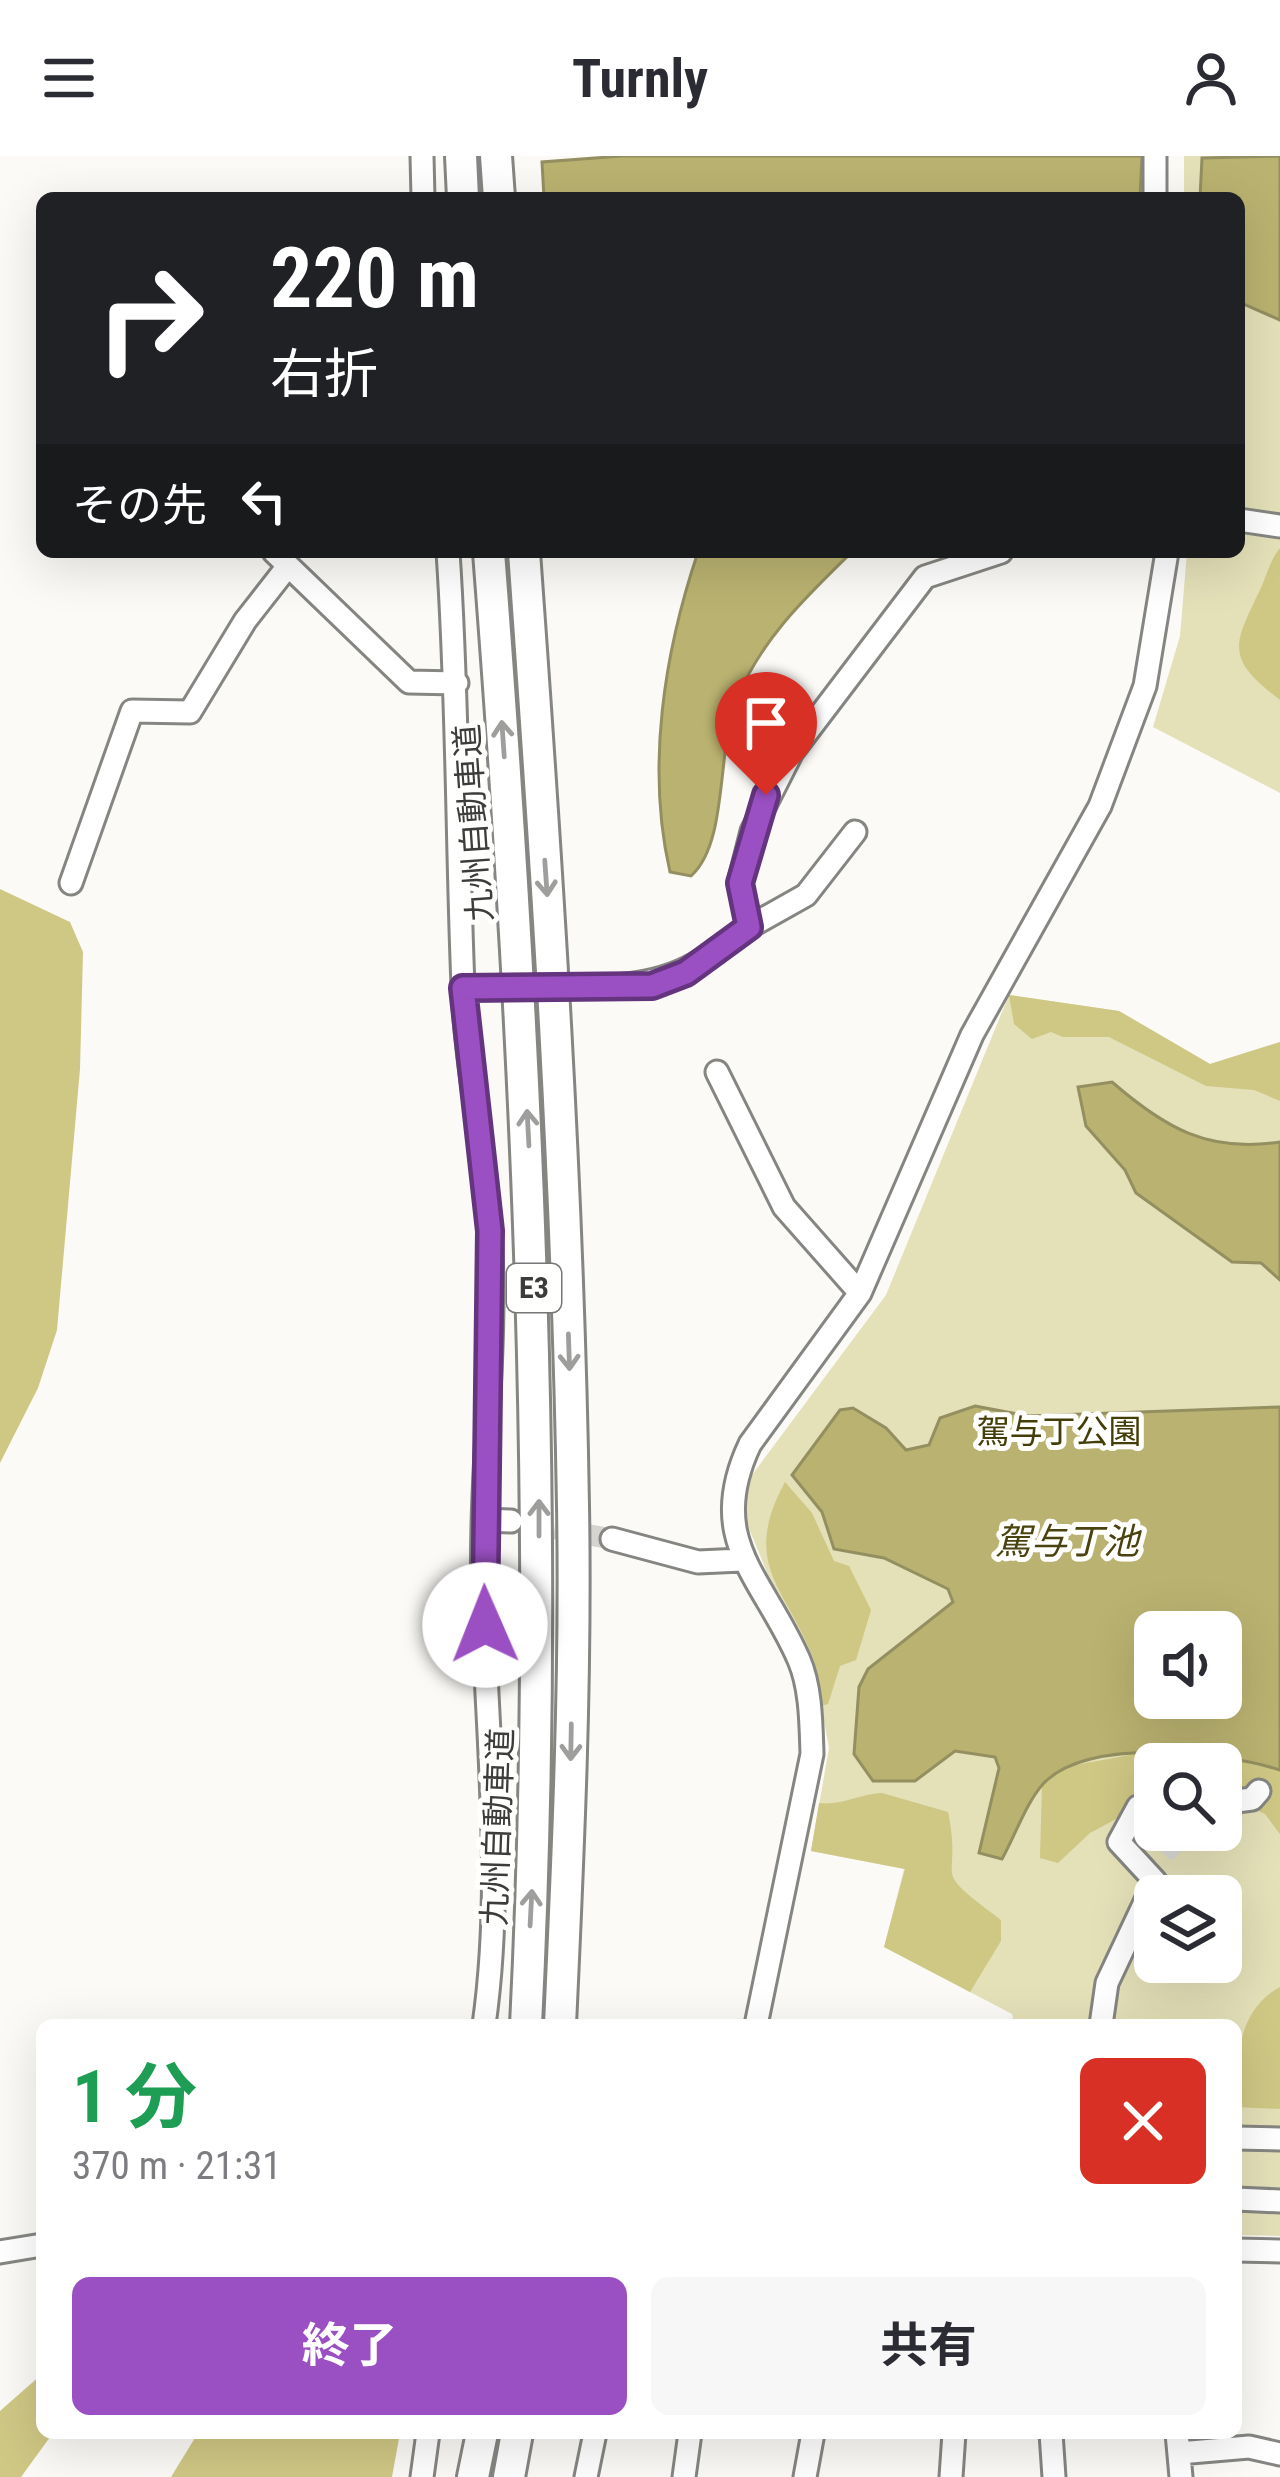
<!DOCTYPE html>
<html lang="ja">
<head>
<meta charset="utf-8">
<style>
  :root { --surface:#fff; --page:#f7f7f7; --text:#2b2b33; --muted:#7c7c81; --accent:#9a50c2 }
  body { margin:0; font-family:"Roboto Condensed","Noto Sans JP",sans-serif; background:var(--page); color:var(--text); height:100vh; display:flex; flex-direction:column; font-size:45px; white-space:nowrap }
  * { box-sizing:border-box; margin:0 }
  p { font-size:39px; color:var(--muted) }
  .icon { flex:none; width:66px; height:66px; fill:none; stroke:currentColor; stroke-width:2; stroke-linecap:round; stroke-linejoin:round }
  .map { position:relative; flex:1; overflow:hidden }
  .details { position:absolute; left:36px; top:1863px; width:1206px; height:420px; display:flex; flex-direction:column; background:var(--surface); border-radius:18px; box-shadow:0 12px 48px #0002 }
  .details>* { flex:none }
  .guide { position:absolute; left:36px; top:36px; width:1209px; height:366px; border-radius:18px; box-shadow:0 12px 48px #0002; background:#202124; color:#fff; overflow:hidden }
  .buttons { position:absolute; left:1134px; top:1455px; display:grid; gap:24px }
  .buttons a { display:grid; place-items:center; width:108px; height:108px; border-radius:18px; background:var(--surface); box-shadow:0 12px 48px #0002; font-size:60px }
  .pin { position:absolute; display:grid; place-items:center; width:102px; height:102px; color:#fff; margin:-123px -51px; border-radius:50% 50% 50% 0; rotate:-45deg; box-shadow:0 0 12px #0007 }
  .pin .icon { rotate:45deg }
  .me { position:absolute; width:132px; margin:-66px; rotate:359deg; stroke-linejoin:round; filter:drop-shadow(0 0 9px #0008) }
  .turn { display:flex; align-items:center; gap:42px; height:252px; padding:0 36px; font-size:54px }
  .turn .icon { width:156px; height:156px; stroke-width:2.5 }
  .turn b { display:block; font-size:84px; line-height:102px }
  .then { display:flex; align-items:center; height:114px; padding:0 36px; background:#0003; gap:24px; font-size:45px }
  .round { display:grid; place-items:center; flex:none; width:126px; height:126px; border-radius:18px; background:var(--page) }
  .headline { display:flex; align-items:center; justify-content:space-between; height:204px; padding:0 36px }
  h1 { font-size:72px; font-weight:700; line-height:90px; color:#1e9e55 }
  .button { display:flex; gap:24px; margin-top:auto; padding:24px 36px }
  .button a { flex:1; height:138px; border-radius:18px; background:var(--accent); color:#fff; font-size:48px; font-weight:700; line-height:138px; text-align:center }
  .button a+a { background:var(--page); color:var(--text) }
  header { display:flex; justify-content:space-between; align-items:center; height:156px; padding:0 36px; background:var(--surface); font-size:54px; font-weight:700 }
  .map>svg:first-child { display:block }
  .green { fill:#e4e0b8; fill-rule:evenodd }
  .forest { fill:#cfc784 }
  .water { fill:#bab270; stroke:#948f60; stroke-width:3; fill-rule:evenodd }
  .building { fill:#dadad7 }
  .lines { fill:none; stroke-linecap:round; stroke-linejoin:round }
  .minor-tunnel { stroke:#d5d4d1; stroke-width:21; stroke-dasharray:21 10; stroke-linecap:butt }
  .minor-casing { stroke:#858582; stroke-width:27 }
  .highway-casing { stroke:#858582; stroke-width:36 }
  .minor { stroke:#fff; stroke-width:21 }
  .highway { stroke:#fff; stroke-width:30 }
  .minor-bridge-casing { stroke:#858582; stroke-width:27; stroke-linecap:butt }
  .minor-bridge { stroke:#fff; stroke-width:21 }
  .oneway { stroke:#9e9e9d }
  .route-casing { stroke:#64347e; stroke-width:30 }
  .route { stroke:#9a50c2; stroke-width:21 }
  .labels { text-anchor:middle; stroke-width:10; stroke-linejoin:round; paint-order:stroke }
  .shield { fill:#fffffe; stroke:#767676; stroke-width:3 }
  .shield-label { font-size:30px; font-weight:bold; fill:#3c3c3b }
  .street-label { font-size:33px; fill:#3c3c3b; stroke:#fffffe }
  .park-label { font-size:33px; fill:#433d07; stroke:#fffffe }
  .water-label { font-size:36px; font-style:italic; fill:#4a430f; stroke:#fffffe }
</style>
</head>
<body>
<header><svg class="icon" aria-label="menu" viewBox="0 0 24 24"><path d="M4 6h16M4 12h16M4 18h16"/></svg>Turnly<svg class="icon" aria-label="person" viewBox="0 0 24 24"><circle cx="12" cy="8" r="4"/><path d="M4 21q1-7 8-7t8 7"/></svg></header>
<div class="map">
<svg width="1280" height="2321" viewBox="0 0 1280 2321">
  <rect width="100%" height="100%" fill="#fbfaf7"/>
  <!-- green -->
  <path class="green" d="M1184 0H1280V637L1153 571 1180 480 1187 396H1239V42H1184Z
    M1009 839 1119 855 1210 908 1280 886V2080L1236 2079V1869H1014L1012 1858 884 1791 904 1713 811 1695 829 1592 812 1502 770 1424 742 1355 752 1319 886 1139ZM1155 1476H1221V1542H1155ZM1155 1608H1221V1674H1155ZM1155 1740H1221V1806H1155Z"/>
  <!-- forest -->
  <path class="forest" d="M1280 392V544C1225 502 1233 490 1260 434 1267 419 1270 404 1280 392Z
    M0 733 70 766 83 796 80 913 57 1174 38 1232 0 1307Z
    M1009 839 1119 855 1210 908 1280 886V945L1254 934 1206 930 1109 881H1063L1051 876 1032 883 1014 868Z
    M785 1326 812 1357 834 1405 849 1410 871 1454 856 1504 840 1510 828 1548 821 1550C818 1535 818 1518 813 1503 789 1434 739 1411 785 1326Z
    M1163 1593 1239 1600 1280 1614V1678L1265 1658 1221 1637V1608H1155V1642L1090 1677 1058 1707 1040 1702 1042 1629 1064 1611Z
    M882 1637 948 1656C964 1732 925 1707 1001 1764V1785L970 1836 884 1791 905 1713 811 1695 819 1647C841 1650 859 1638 882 1637Z
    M1280 1831V1953L1236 1951C1236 1910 1235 1855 1280 1831Z
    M42 2218V2277H53L21 2321H0V2255Z
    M198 2277H400L392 2321H171Z"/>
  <!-- water -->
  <path class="water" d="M622 0H1142L1140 42H544L542 6Z
    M1280 0V164L1239 146V42H1200L1202 2Z
    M698 396H852C807 440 761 483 737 543 716 593 729 686 691 720L670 716C646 612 664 497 698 396Z
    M1112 926C1165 972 1208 997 1280 986V1124L1261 1107 1232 1106 1136 1037 1125 1014 1086 970 1078 931Z
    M975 1250 1028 1260 1280 1251V1614C1224 1596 1087 1580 1043 1628 1026 1647 1015 1680 1002 1703L979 1697 999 1612 995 1601 955 1595 915 1625H873L854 1598 859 1531 868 1513 953 1446 948 1433 884 1402 834 1393 822 1356 792 1319 840 1254 853 1252 886 1272 906 1294 929 1289 940 1262ZM1221 1476V1542H1155V1476Z"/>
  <!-- building -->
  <path class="building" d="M1147 1666H1155V1674H1177L1190 1686 1172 1705 1141 1677Z"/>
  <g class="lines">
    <!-- minor-tunnel -->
    <path class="minor-tunnel" d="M524 1367 612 1383"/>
    <!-- minor casing -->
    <g class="minor-casing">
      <path id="minor" d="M422 0 423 42
        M1155 0V42
        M1239 364 1280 370
        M274 396 409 526 457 527
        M448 396C458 541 457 685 463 830 466 912 485 992 490 1073 498 1196 479 1321 483 1444 487 1586 504 1728 484 1869
        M71 727 132 555 190 556 245 465 288 410
        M749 771 806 739 855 676
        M599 831C669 829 695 812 749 771L739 727 752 675 792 596 925 421 1001 396
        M717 916 784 1051 860 1137
        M484 1364 511 1365
        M612 1383 698 1406 742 1404
        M1221 1647 1252 1643 1259 1635
        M756 1869 812 1598C811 1568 811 1532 799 1504 764 1422 704 1385 750 1288L860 1137 972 879 1100 650 1145 530 1167 396
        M1101 1869 1107 1827 1155 1725 1119 1686 1138 1651H1155
        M1236 1982 1280 1983
        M1236 2043 1280 2045
        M1236 2094 1280 2095
        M0 2096 42 2089
        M1051 2277 1054 2321
        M1177 2277 1181 2321
        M1179 2297 1249 2291 1280 2298
        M422 2321 428 2277
        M586 2321 595 2277
        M684 2321 690 2277
        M805 2321 813 2277
        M951 2321 954 2277"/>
    </g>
    <!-- highway casing -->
    <g class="highway-casing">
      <path id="highway" d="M461 0 463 42
        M496 0 499 42
        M489 396C527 887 551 1376 526 1869
        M524 396C547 714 568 1032 573 1350 576 1523 568 1696 560 1869
        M473 2321 482 2277
        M509 2321 517 2277"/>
    </g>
    <!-- minor -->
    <use href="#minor" class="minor"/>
    <!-- highway -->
    <use href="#highway" class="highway"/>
    <!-- minor-bridge casing -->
    <g class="minor-bridge-casing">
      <path id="minor-bridge" d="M470 833 599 831"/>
    </g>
    <!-- minor-bridge -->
    <use href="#minor-bridge" class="minor-bridge"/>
  </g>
  <!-- one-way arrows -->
  <defs><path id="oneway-shaft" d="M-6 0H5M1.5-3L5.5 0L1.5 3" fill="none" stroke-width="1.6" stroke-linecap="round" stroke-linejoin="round" transform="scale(3)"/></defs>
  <g class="oneway">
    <use href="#oneway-shaft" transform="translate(503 583) rotate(-94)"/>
    <use href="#oneway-shaft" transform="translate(546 722) rotate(86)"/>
    <use href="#oneway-shaft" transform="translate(528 972) rotate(-93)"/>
    <use href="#oneway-shaft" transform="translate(569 1196) rotate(88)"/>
    <use href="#oneway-shaft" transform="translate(539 1362) rotate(-90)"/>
    <use href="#oneway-shaft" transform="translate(571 1586) rotate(91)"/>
    <use href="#oneway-shaft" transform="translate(531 1752) rotate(-87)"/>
  </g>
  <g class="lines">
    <!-- route casing -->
    <g class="route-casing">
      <path id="route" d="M485 1469 490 1075 463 832 652 830 686 817 749 771 740 727 766 639"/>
    </g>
    <!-- route -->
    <use href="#route" class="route"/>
  </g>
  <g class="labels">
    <!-- shield labels -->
    <rect class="shield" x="507" y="1108" width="54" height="48" rx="9"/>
    <g class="shield-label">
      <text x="534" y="1142">E3</text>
    </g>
    <!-- street labels -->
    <g class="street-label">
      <text transform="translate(473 667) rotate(-94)" y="12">九州自動車道</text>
      <text transform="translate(497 1671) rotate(-88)" y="12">九州自動車道</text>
    </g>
    <!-- park labels -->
    <g class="park-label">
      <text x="1059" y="1287">駕与丁公園</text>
    </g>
    <!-- water labels -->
    <g class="water-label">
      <text x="1067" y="1398">駕与丁池</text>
    </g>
  </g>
</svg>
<div class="buttons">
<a><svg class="icon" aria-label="sound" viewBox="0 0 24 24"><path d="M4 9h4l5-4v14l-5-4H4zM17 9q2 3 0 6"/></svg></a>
<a><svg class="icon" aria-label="search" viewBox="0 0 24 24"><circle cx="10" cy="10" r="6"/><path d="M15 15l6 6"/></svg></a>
<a><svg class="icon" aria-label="layers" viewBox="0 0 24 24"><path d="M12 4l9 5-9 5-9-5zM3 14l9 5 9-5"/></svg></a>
</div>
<div class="pin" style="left:766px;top:639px;background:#d93025"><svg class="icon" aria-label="arrive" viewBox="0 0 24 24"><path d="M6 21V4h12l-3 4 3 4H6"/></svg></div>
<svg class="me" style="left:485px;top:1469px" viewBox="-20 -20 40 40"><circle r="19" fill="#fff"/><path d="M0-13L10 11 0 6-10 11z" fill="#9a50c2"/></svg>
<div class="guide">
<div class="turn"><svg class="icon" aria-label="right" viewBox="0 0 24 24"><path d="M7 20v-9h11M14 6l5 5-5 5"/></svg><div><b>220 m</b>右折</div></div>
<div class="then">その先<svg class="icon" aria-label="left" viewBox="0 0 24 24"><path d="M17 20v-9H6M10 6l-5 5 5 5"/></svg></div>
</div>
<section class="details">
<div class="headline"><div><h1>1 分</h1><p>370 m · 21:31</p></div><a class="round" style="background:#d93025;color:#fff"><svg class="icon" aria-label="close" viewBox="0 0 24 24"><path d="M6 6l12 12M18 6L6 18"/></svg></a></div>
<div class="button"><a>終了</a><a>共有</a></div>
</section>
</div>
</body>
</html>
